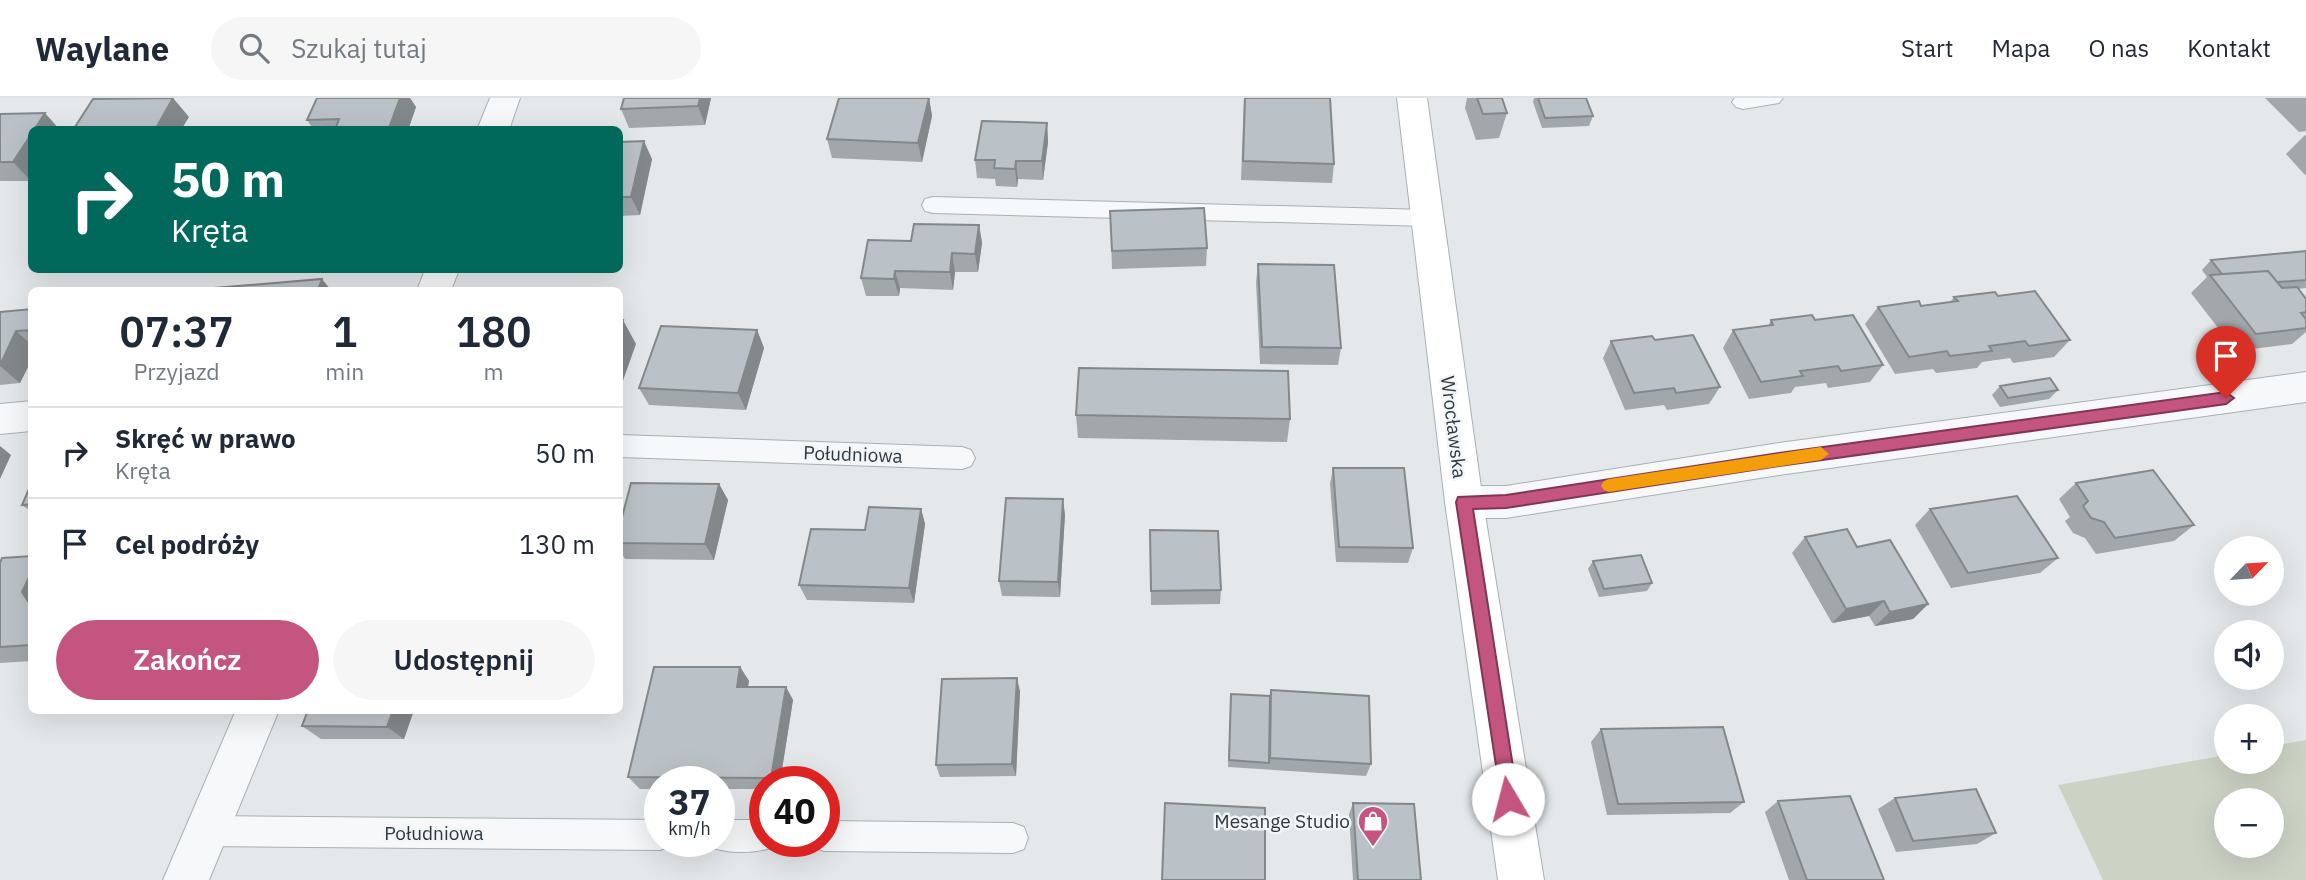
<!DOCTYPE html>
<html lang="pl">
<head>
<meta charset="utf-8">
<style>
  :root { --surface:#fff; --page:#f6f6f7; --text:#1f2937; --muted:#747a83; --line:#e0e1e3; --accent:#c3557f }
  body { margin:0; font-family:"IBM Plex Sans",sans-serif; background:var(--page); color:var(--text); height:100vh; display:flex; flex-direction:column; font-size:26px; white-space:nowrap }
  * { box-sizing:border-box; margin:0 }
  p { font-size:23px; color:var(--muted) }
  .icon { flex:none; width:38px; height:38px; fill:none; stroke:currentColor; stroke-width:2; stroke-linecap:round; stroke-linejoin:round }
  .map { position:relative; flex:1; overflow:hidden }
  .side { position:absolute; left:28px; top:189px; width:595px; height:427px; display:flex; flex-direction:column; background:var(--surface); border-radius:10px; box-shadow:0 7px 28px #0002 }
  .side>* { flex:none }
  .top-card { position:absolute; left:28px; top:28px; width:595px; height:147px; border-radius:10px; box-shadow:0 7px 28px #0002; background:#00695c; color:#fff; overflow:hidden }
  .needle { width:46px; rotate:65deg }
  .buttons { position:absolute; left:2214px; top:438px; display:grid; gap:14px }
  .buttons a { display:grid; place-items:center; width:70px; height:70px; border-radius:50%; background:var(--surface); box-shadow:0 7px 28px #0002; font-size:35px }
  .speed { position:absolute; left:644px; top:668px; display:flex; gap:14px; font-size:35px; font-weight:700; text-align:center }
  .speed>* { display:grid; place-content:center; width:91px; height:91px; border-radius:50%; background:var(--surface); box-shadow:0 7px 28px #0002; line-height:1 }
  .speed small { font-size:18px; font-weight:400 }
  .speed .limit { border:10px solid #d22; background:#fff; color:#111 }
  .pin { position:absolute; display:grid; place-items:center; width:60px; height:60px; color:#fff; margin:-72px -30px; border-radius:50% 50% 50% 0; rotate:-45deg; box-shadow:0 0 7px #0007 }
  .pin .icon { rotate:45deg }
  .me { position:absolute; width:77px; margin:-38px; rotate:352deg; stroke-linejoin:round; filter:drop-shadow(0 0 5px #0008) }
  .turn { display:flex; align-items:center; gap:24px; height:147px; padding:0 28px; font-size:32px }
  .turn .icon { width:91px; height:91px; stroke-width:2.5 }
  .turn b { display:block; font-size:49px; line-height:60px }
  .eta { display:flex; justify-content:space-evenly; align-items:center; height:119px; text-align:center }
  .eta b { font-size:42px; font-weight:600; line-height:49px }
  .cta { display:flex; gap:14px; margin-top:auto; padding:14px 28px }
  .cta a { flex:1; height:80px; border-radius:42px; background:var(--accent); color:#fff; font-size:28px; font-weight:600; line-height:80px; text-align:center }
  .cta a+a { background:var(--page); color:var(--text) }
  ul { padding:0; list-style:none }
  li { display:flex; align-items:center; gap:21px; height:91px; padding:0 28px; border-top:2px solid var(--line) }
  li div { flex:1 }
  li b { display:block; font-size:26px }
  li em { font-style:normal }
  header { display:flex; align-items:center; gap:42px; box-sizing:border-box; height:98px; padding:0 35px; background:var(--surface); border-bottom:2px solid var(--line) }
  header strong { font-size:33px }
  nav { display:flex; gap:38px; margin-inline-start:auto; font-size:24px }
  .search { width:490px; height:63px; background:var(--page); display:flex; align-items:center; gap:18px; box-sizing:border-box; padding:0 24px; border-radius:38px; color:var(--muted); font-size:26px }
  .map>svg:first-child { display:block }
  .green { fill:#ccd3c5; fill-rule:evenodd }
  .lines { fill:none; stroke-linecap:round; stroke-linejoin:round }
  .lane-casing { stroke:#a9b0b4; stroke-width:2 }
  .street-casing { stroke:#a9b0b4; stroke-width:2 }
  .secondary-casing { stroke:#a9b0b4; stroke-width:2 }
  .lane { fill:#f6f8f9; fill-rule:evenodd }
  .street { fill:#f6f8f9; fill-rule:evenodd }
  .secondary { fill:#fff; fill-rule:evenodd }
  .wall { fill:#a1a7ab }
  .shaded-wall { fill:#83888b }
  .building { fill:#bbc2c7; stroke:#83888b; stroke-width:2 }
  .route { fill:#c3557f; stroke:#7f3753; stroke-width:2 }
  .slow { fill:#f59e0b }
  .labels { text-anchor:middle; stroke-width:5; stroke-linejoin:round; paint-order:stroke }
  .street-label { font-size:19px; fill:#2d3941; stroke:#f3f6f8 }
  .poi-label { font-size:19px; fill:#2d3941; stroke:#f3f6f8; text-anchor:end }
</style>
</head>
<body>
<header>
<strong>Waylane</strong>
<div class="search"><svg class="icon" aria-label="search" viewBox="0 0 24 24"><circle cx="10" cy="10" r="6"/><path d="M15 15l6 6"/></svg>Szukaj tutaj</div>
<nav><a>Start</a><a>Mapa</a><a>O nas</a><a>Kontakt</a></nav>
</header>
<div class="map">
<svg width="2306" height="782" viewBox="0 0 2306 782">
  <rect width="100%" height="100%" fill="#e4e8ea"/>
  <!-- green -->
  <path class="green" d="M2306 642V782H2103L2058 687 2226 657V663H2272V648ZM2226 702H2272V747H2226Z"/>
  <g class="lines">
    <!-- lane casing -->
    <g class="lane-casing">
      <path id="lane" d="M1735 0H1783L1779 5 1743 11 1736 9 1732 4Z
        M933 99 1428 112 1436 114 1439 120 1436 126 1428 128 933 115 925 113 922 107 925 101Z
        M620 337 962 349 971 352 975 360 971 368 962 371 620 359Z
        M207 718 660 722V744H673L671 748 660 752 207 748 196 744 192 733 196 722Z
        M719 722H765V744H778L776 748C757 756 727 756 708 748L706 744H719Z
        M824 723 1013 725 1024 729 1028 740 1024 751 1013 755 824 753 813 749 811 744H824Z"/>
    </g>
    <!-- street casing -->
    <g class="street-casing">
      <path id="street" d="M490 0H520L509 32H477Z
        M425 172H459L451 192H417Z
        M2306 274V304L1779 377 1506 420H1464L1450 416 1445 404 1450 392 1464 388H1506L1779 345Z
        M32 303V333L0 336V306Z
        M236 612H279L209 782H163Z"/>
    </g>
    <!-- secondary casing -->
    <g class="secondary-casing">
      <path id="secondary" d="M1397 0H1427L1483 404 1544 782H1498L1445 404Z"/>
    </g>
    <!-- lane -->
    <use href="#lane" class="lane"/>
    <!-- street -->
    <use href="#street" class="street"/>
    <!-- secondary -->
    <use href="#secondary" class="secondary"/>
  </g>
  <!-- wall -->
  <path class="wall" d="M317 0H410L416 9 408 32H314L307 22Z
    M624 0H711L705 27 629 30 621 11Z
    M929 0 932 18 922 64 832 60 827 41Z
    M1244 0H1330L1334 66 1332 85 1241 82Z
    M1467 0H1502L1507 15 1499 40 1476 42 1465 10Z
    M1534 0H1586L1593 18 1589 28 1542 30 1533 4Z
    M2265 0H2306V33L2299 34Z
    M0 16 32 32 31 83H0Z
    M1047 25 1048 44 1043 82 1018 81 1017 89 996 88 995 81 977 80 975 62Z
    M2306 37V76L2305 77 2286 56 2304 38Z
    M620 44 652 61 640 117 620 118Z
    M1110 113 1207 150 1206 168 1112 171Z
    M979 127 982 145 978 174H955L953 192 900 190 899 198H866L861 180 911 143Z
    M2306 153V190L2298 191 2306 201V234L2292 246 2236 253 2191 195 2207 179 2202 172 2211 162Z
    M1258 166 1341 250 1338 267 1260 266 1256 184Z
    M1998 198 2070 242 2054 259 2013 265 2010 260 1982 264 1977 270 1936 275 1933 271 1895 276 1865 226 1878 209 1921 208 1950 204 1954 199Z
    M32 211V261L20 285 0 287V214Z
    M1771 222H1815L1883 267 1870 284 1828 290 1826 285 1795 289 1791 295 1749 301 1723 250 1733 232 1768 228Z
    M757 232 764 250 746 312 649 307 639 290Z
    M1655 242 1720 289 1709 306 1667 312 1664 307 1625 312 1603 260 1611 243Z
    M2000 288 2058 292 2049 301 2000 309 1992 297Z
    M1076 317 1290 321 1287 344 1078 340Z
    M1333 370 1413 450 1408 465 1336 464 1330 386Z
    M32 384V414L22 407Z
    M2076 385 2194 427 2174 443 2096 456 2085 440 2073 435 2065 423 2070 419 2059 401Z
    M719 386 728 402 714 462 625 461 620 453V427Z
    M921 411 925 426 914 505 807 502 799 487 865 432Z
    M1930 411 2058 460 2040 475 1951 490 1915 427Z
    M1065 416 1060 499 1002 498 999 483Z
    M1150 432 1221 492 1220 506 1151 507Z
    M1805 439 1857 449 1928 506 1913 521 1875 528 1869 518 1832 525 1792 455Z
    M32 458V563L0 565V465Z
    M1593 463 1652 485 1647 493 1599 499 1588 471Z
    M740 569 749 583 748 589H786L793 602 780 684H765V691H719V684H660V691H640L628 679Z
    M1271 592 1371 666 1366 678 1228 669 1231 596 1270 598Z
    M1020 593 1016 678 940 679 936 667Z
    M308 612H414L404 641H321L302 628Z
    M1601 631 1744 704 1730 715 1607 717 1591 644Z
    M1895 700 1996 735 1977 746 1896 754 1878 711Z
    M1778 703 1884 782H1789L1765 714Z
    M1353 705 1421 782H1353L1349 716Z"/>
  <!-- shaded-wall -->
  <path class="shaded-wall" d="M173 0 189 19 181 32H155Z
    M400 0H410L416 9 408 32H390L389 30Z
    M700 0H711L705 27 698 8Z
    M929 0 932 18 922 64 918 45Z
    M45 15 60 32H34Z
    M1047 25 1048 44 1043 82 1042 63Z
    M32 35V82L31 83 13 64Z
    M644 43 652 61 640 117 631 99Z
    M1016 63 1018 81 1017 89 1015 71Z
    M979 127 982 145 978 174 975 156Z
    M952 155 955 174 953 192 950 174Z
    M895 173 900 190 899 198 894 181Z
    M322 181 331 192H318Z
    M623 222 636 246 620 291V231Z
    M757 232 764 250 746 312 738 295Z
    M16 233 32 247 28 251 32 254V261L20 285 0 268Z
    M0 348 11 357 0 381Z
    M719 386 728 402 714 462 705 446Z
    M1063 401 1065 416 1060 499 1058 484Z
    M921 411 925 426 914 505 909 490Z
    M32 473V515L22 494Z
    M1884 503 1869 518 1832 525 1846 511Z
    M1928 506 1913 521 1875 528 1890 514Z
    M740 569 749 583 745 602 737 589Z
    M1017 580 1020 593 1016 678 1012 666Z
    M786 589 793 602 780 684H774L771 680Z
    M393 612H414L404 641 387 629Z"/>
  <!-- building -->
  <path class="building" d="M173 0 155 32H73L93 1Z
    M317 0H400L389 30 365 32H335L339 21 307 22Z
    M624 0H700L698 8 621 11Z
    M839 0H929L918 45 827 41Z
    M1245 0H1330L1334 66 1243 63Z
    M1477 0H1502L1507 15 1483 16Z
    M1538 0H1586L1593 18 1545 20Z
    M45 15 34 32H32V35L13 64H0V16Z
    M982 23 1047 25 1042 63H1016L1015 71 994 70 995 62H975Z
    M644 43 631 99H620V44Z
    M1204 110 1207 150 1112 153 1110 113Z
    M914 126 979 127 975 156 952 155 950 174 895 173 894 181 861 180 868 142 911 143Z
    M2306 153V182L2277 184 2268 173 2222 176 2211 162Z
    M1258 166 1334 167 1341 250 1262 249Z
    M2268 173 2282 190 2297 189 2306 201V214L2301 215 2306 221V230L2256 236 2210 177Z
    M322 181 318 192H213L214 190Z
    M2035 193 2070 242 2029 248 2025 243 1989 248 1992 253 1950 258 1947 253 1909 259 1878 209 1919 203 1921 208 1958 203 1954 199 1995 194 1998 198Z
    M32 211V232L16 233 0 267V214Z
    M1812 217 1815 222 1853 217 1883 267 1841 273 1838 268 1800 273 1803 278 1761 284 1733 232 1773 227 1771 222Z
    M620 221 623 222 620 231Z
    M661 228 757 232 738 295 639 290Z
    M1693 237 1720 289 1676 295 1674 290 1634 295 1611 243 1652 238 1655 242Z
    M32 242V251H28Z
    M1079 270 1288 273 1290 321 1076 317Z
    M2050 280 2058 292 2008 300 2000 288Z
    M1333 370H1404L1413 450 1339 449Z
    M2153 372 2194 427 2115 440 2104 424 2091 420 2083 408 2088 403 2076 385Z
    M32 384V406L22 407Z
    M631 385 719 386 705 446 620 445V427Z
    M2017 398 2058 460 1968 475 1930 411Z
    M1006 400 1063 401 1058 484 999 483Z
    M869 409 921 411 909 490 799 487 811 431 865 432Z
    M1847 431 1857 449 1890 442 1928 506 1890 514 1884 503 1846 511 1805 439Z
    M1150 432 1218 433 1221 492 1151 493Z
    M1641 457 1652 485 1604 491 1593 463Z
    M32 458V473L22 494 31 508 32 547 0 549V465L2 460Z
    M654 569H740L737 589H786L771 680 628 679Z
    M1017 580 1012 666 936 667 942 581Z
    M1271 592 1369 598 1371 666 1270 660Z
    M1231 596 1270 598 1269 665 1229 662Z
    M308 612H393L387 629 302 628Z
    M1723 629 1744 704 1618 706 1601 631Z
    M1976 691 1996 735 1913 743 1895 700Z
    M1850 698 1884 782H1807L1778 703Z
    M1165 705 1265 710V782H1162Z
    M1353 705 1414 706 1421 782H1358Z"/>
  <!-- route -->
  <path class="route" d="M2226 294 2234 300 2226 306 1779 368 1506 410 1473 411 1518 701 1515 707 1508 710 1502 707 1456 404 1458 399 1506 397 1779 355Z"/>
  <!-- slow -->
  <path class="slow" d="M1821 349 1829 356 1821 362 1609 394 1604 392 1601 388 1604 383 1609 381Z"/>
  <!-- icons -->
  <defs>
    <g id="shop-pin" transform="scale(1.575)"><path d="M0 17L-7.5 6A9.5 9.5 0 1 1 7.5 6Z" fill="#c3557f" stroke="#f3f6f8"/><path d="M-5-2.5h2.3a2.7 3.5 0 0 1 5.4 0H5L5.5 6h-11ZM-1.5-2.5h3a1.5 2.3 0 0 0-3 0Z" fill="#fff"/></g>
  </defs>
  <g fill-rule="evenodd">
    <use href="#shop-pin" x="1373" y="723"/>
  </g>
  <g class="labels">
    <!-- street labels -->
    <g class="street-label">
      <text transform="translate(1454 329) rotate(83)" y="7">Wrocławska</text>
      <text transform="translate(853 356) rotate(2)" y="7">Południowa</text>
      <text x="434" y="742">Południowa</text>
    </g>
    <!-- poi labels -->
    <g class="poi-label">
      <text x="1350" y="730">Mesange Studio</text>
    </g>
  </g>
</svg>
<div class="buttons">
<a><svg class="needle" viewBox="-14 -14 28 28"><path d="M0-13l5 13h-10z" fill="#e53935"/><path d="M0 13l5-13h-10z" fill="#747a83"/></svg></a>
<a><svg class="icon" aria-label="sound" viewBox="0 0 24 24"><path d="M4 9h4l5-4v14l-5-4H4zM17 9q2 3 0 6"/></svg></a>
<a>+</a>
<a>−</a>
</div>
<div class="speed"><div>37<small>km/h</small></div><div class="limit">40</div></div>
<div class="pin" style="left:2226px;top:300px;background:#d93025"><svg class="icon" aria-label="arrive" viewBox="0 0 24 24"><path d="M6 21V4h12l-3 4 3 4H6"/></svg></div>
<svg class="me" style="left:1508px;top:701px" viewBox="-20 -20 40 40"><circle r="19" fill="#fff"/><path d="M0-13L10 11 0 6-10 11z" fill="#c3557f"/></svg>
<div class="top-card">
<div class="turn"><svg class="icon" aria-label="right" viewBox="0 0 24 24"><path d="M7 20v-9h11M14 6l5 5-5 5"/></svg><div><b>50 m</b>Kręta</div></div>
</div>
<section class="side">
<div class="eta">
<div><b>07:37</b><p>Przyjazd</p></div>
<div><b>1</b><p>min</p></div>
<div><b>180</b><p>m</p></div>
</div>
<ul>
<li><svg class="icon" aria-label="right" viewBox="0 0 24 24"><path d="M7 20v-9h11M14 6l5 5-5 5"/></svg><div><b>Skręć w prawo</b><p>Kręta</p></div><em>50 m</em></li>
<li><svg class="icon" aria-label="arrive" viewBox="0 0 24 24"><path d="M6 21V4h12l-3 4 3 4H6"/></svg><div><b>Cel podróży</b></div><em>130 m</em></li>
</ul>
<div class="cta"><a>Zakończ</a><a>Udostępnij</a></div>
</section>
</div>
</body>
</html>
